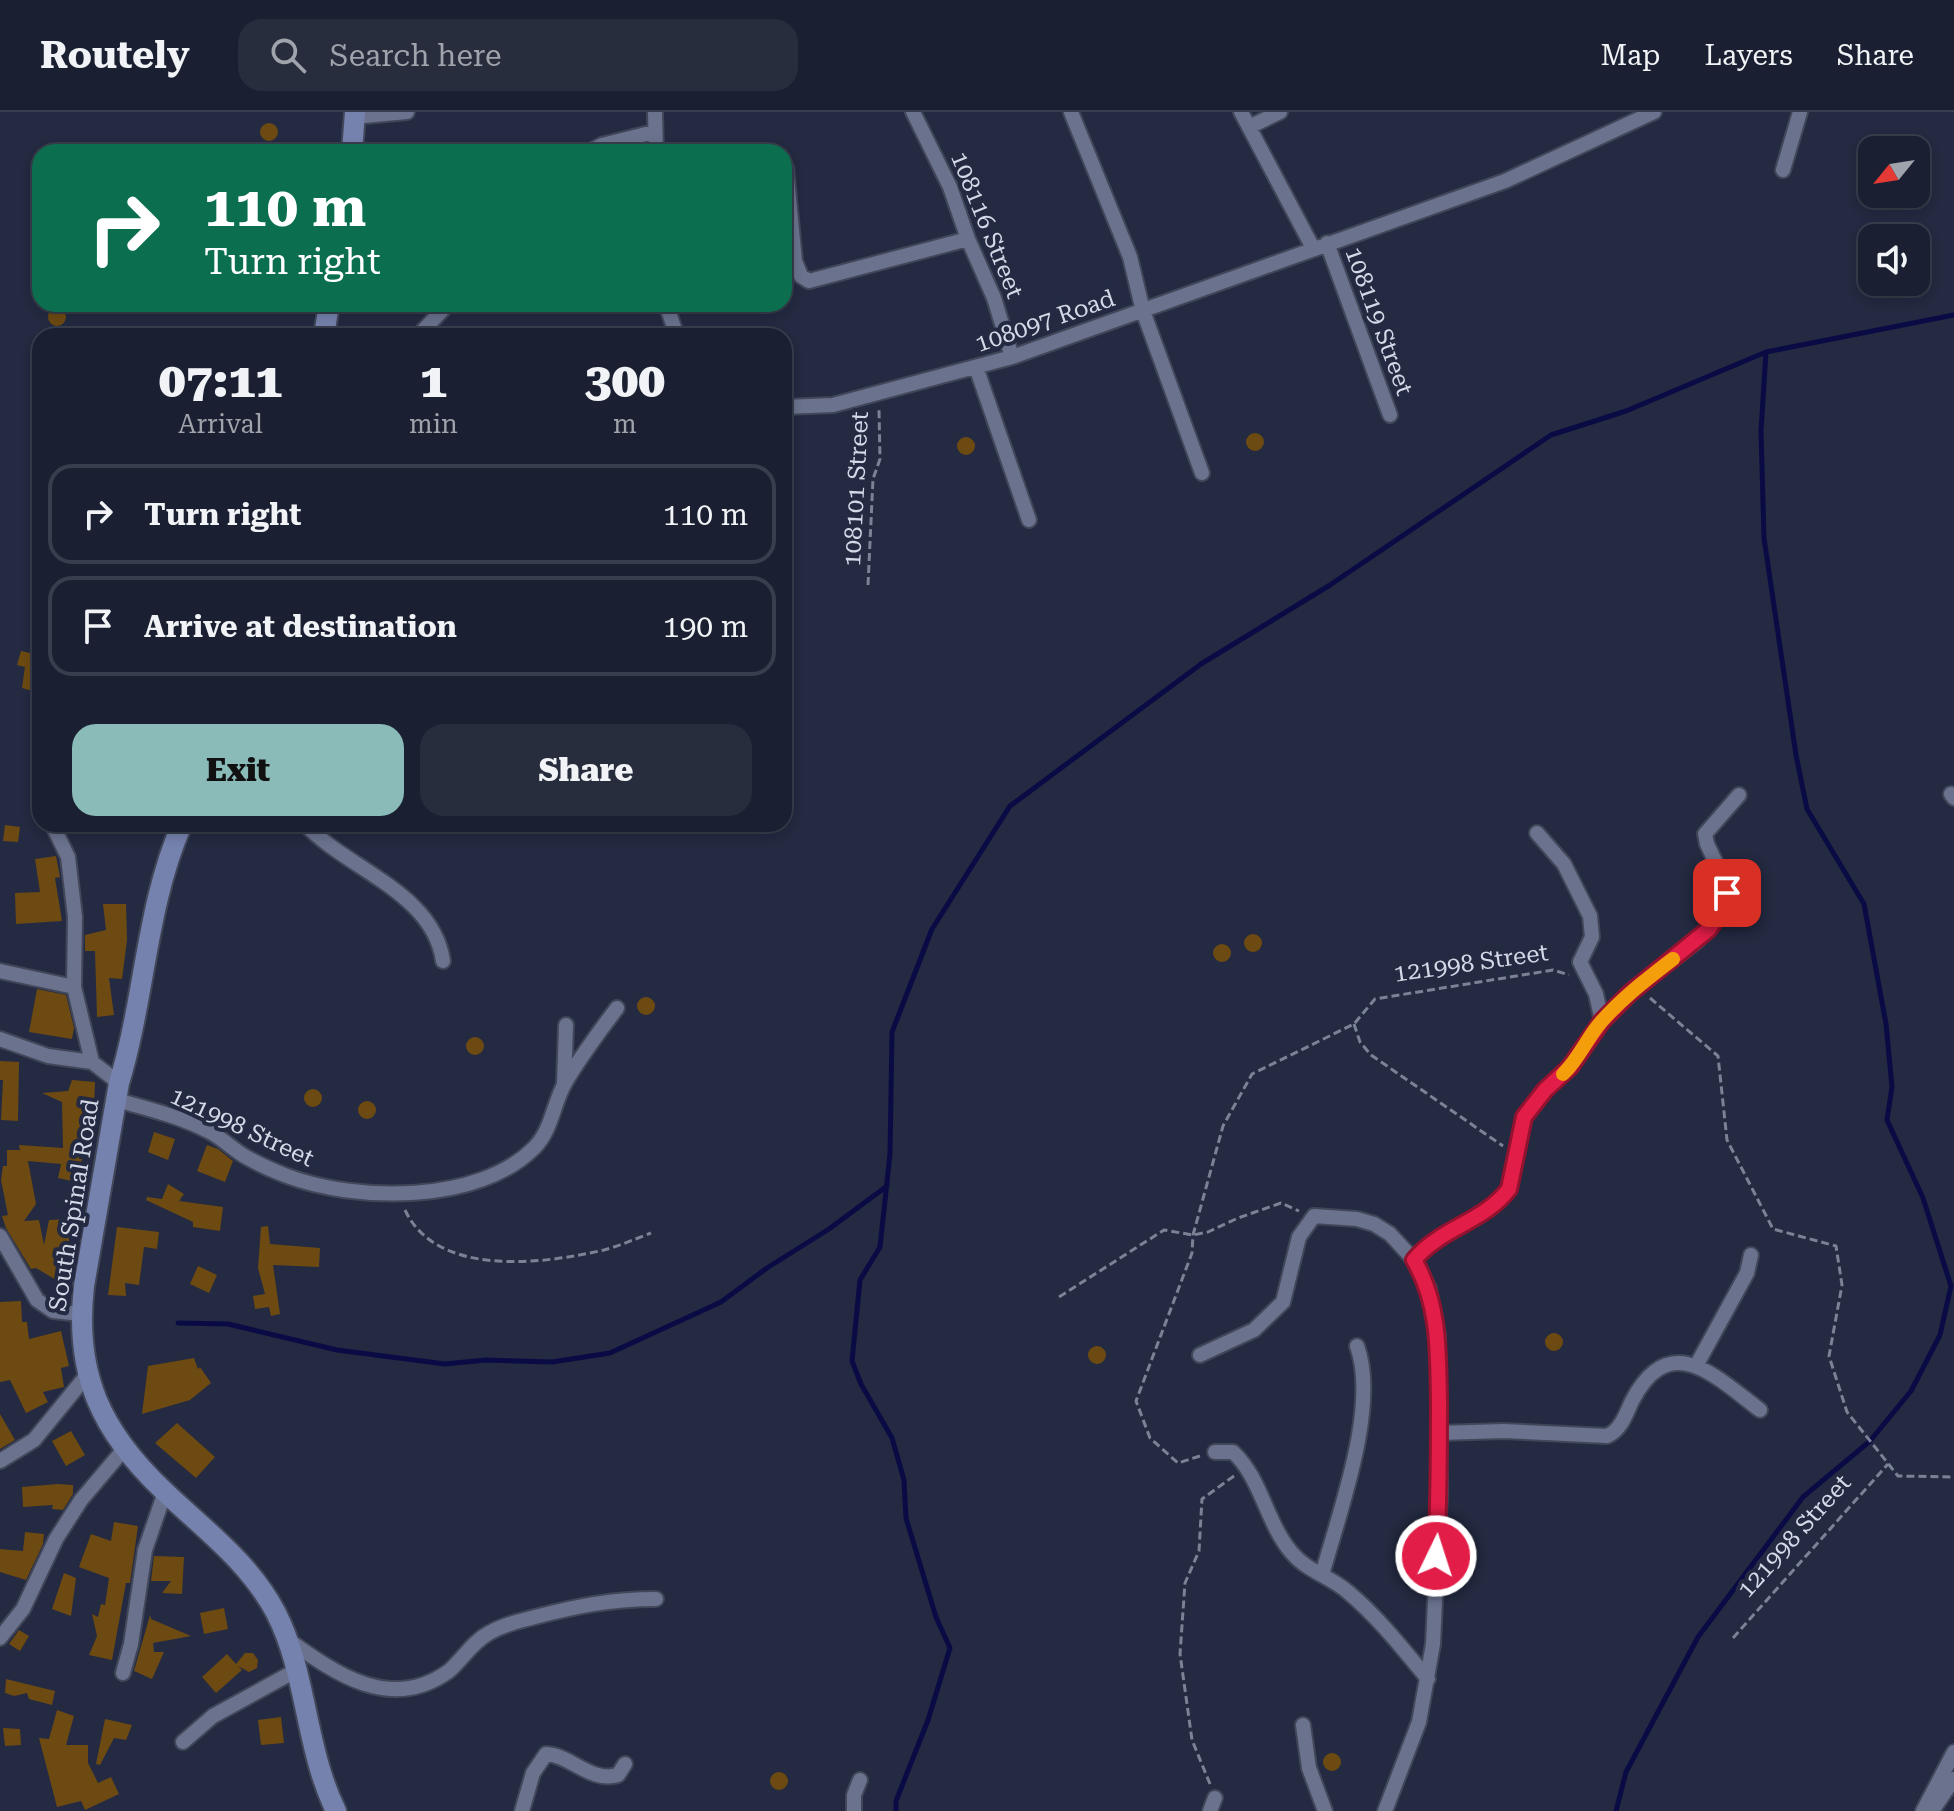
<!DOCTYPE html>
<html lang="en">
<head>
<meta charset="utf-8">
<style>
  :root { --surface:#1a2031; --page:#272d3d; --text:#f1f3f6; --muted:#9fa3ab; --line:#383e4d; --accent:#8bbbb9 }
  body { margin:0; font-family:"Roboto Serif",serif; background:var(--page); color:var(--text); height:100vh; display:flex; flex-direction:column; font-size:30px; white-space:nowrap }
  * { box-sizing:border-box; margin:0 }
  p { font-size:26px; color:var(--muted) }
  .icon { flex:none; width:44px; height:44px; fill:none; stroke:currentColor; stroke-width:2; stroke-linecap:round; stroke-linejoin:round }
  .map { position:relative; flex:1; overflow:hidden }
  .side { position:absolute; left:32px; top:216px; width:760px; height:504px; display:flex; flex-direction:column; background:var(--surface); border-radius:24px; box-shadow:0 4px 12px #0003,0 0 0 2px var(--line) }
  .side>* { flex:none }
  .guide { position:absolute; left:32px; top:32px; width:760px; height:168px; border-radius:24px; box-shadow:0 4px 12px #0003,0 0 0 2px var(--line); background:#0b6e4f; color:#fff; overflow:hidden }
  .needle { width:52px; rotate:240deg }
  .tools { position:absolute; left:1858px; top:24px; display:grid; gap:16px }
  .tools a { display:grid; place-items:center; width:72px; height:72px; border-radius:16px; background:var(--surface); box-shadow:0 4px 12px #0003,0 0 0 2px var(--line); font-size:40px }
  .pin { position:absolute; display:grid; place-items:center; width:68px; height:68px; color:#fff; margin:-34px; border-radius:16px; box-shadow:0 4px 12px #0006 }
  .me { position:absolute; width:88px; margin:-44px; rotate:4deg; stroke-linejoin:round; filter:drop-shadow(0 0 6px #0008) }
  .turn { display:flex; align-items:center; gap:28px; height:168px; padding:0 40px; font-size:36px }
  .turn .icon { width:104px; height:104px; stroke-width:2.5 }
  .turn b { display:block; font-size:56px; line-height:68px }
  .eta { display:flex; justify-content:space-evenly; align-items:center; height:136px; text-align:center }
  .eta b { font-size:48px; font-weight:800; line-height:56px }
  .cta { display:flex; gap:16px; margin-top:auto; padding:16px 40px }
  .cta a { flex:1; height:92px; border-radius:24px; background:var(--accent); color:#111; font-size:32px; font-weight:800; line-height:92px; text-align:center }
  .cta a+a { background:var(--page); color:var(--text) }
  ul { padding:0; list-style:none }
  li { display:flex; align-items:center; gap:24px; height:100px; margin:0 16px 12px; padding:0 24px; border:4px solid var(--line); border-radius:24px }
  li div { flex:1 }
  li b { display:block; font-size:30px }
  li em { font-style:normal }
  header { display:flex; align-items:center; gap:48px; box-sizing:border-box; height:112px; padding:0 40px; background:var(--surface); border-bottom:2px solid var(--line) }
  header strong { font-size:38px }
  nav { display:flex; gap:44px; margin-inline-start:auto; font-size:28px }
  .search { width:560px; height:72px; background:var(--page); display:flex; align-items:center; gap:20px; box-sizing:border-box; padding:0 28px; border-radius:24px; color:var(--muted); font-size:30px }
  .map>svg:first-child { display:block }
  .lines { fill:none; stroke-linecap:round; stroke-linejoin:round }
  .stream { stroke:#0a0b45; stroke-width:5 }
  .building { fill:#6d4a12 }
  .street-casing { stroke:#414659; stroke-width:18 }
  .secondary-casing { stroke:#414659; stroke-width:24 }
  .path { stroke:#7c8295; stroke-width:3; stroke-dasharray:8 4; stroke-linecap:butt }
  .street { stroke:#6a728d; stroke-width:14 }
  .secondary { stroke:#7582ae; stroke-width:20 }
  .route-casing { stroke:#92132f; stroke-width:20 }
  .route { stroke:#e11d48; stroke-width:14 }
  .slow { stroke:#f59e0b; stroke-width:14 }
  .labels { text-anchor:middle; stroke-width:8; stroke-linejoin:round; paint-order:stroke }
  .street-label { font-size:24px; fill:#d4d9e8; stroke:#232a41 }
</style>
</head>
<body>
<header>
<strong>Routely</strong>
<div class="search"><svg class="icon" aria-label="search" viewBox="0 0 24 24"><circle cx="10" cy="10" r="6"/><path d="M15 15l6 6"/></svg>Search here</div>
<nav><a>Map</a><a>Layers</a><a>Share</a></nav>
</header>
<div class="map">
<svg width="1954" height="1699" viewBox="0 0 1954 1699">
  <rect width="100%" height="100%" fill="#232a41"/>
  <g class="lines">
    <!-- stream -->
    <path class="stream" d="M178 1211 228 1212 337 1238 445 1252 486 1248 552 1250 610 1241 721 1190 767 1156 829 1117 887 1074
      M896 1699V1689L928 1608 950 1536 936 1505 906 1406 904 1368 892 1326 861 1272 852 1249 860 1168 880 1135 890 1042 892 920 932 817 1010 694 1201 552 1330 473 1551 323 1626 299 1766 240 1954 203
      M1616 1699 1626 1660 1698 1525 1803 1385 1870 1329 1911 1279 1940 1223 1951 1174 1923 1086 1887 1008 1892 975 1886 912 1864 792 1807 697 1796 643 1764 426 1761 319 1766 240"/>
  </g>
  <!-- building -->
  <path class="building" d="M260 20a9 9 0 1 1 18 0a9 9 0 1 1-18 0Z
    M48 205a9 9 0 1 1 18 0a9 9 0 1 1-18 0Z
    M1246 330a9 9 0 1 1 18 0a9 9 0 1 1-18 0Z
    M957 334a9 9 0 1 1 18 0a9 9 0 1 1-18 0Z
    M36 518 40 519V581L22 576 25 555 17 553 21 539 30 541Z
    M5 713 20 715 18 730 3 729Z
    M56 744 60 765 55 766 62 809 16 812 15 781 40 780 35 747Z
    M103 792H126L127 828 122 867 109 866 114 903 97 905 95 839H85V823L106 818Z
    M1244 831a9 9 0 1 1 18 0a9 9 0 1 1-18 0Z
    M1213 841a9 9 0 1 1 18 0a9 9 0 1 1-18 0Z
    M37 877 66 883 74 916 72 927 29 920Z
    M637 894a9 9 0 1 1 18 0a9 9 0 1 1-18 0Z
    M466 934a9 9 0 1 1 18 0a9 9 0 1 1-18 0Z
    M0 949 19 950 18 1009 1 1008 3 968H0Z
    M72 968 95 970 94 997H84V1018L79 1047H82L77 1070 58 1066 61 1052 28 1049 36 1092 24 1109 39 1108 44 1133 49 1108 69 1107V1131L77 1136 69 1144 61 1171 36 1156 31 1157 6 1116 2 1104 8 1103 1 1068 3 1054H7V1038H20L19 1033 63 1036 62 990 42 981 68 979Z
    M304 986a9 9 0 1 1 18 0a9 9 0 1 1-18 0Z
    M358 998a9 9 0 1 1 18 0a9 9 0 1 1-18 0Z
    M154 1020 175 1027 168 1048 148 1040Z
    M207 1033 218 1037 233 1049 225 1070 197 1059Z
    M168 1072 184 1082 179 1089 223 1095 220 1119 193 1115V1110L146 1088 147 1085 162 1087Z
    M268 1114 270 1132 320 1136 319 1155 273 1153 280 1202 271 1204 269 1195 255 1197 253 1184 265 1182 258 1156 261 1115Z
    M117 1115 159 1120 157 1137 144 1135 139 1173 125 1171 126 1184 108 1183Z
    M198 1154 217 1163 209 1181 190 1172Z
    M21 1189 22 1210H27L29 1227 61 1219 69 1254 61 1256 64 1275 43 1280 48 1290 26 1301 10 1268 0 1270V1190Z
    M1545 1230a9 9 0 1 1 18 0a9 9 0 1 1-18 0Z
    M1088 1243a9 9 0 1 1 18 0a9 9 0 1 1-18 0Z
    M194 1246 198 1257 200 1255 211 1271 190 1288 142 1302 148 1254Z
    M0 1302 15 1328 0 1337Z
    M177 1311 215 1345 196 1366 155 1331Z
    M71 1319 85 1343 66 1354 52 1329Z
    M58 1372 73 1373V1382L63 1398 52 1397 53 1393 23 1395 22 1375Z
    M114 1410 138 1414 130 1471H126L112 1548 89 1543 97 1524 92 1502 98 1505 101 1492 105 1493 109 1466 79 1455 91 1422 111 1429Z
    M25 1420 44 1422 43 1432 26 1468 0 1460V1437L23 1439Z
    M154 1444 184 1445 182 1482 162 1481 171 1469H151Z
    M64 1461 76 1466 71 1504 52 1497Z
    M224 1496 228 1517 204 1522 200 1501Z
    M150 1503 151 1507 191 1524 153 1531 154 1540H164L152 1567 134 1559Z
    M19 1518 29 1524 20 1539 9 1532Z
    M245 1541H253L258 1548 257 1556 249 1560 238 1554 242 1558 216 1581 202 1565 227 1542 236 1552Z
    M6 1567 55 1579 52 1593 29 1587 27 1581 14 1584 5 1581Z
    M57 1598 74 1604 66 1633H88V1651L98 1671 111 1665 119 1682 85 1698 81 1689 57 1695 39 1626 49 1627Z
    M281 1605 284 1631 261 1633 258 1608Z
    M105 1607 132 1613 126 1628 114 1626 100 1653 96 1652Z
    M3 1616 20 1617 21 1633 5 1634Z
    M1323 1650a9 9 0 1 1 18 0a9 9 0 1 1-18 0Z
    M770 1669a9 9 0 1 1 18 0a9 9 0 1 1-18 0Z"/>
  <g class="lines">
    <!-- street casing -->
    <g class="street-casing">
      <path id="street" d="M655 0 656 40
        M913 0 950 75 968 127 994 186 1012 245
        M1071 0 1130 145 1143 199 1202 361
        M1241 0 1313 136
        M354 5 407 0
        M1249 15 1280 0
        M589 40 602 33 654 20
        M786 56 795 149 801 164 809 169 968 127
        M1783 58 1800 0
        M1327 131 1390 303
        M666 192 677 224
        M418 224 448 192
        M976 255 1029 408
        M784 295 833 293 1012 245 1505 69 1654 0
        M1951 682 1954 686
        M52 712 68 745 75 805 74 875 92 950
        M305 712C348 758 433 780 443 849
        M1537 721 1564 752 1590 804 1592 825 1580 850 1596 882 1602 909
        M0 859 74 875
        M0 927 48 944 92 950 119 971
        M564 972 566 913
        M117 988C148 997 179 1004 208 1019 223 1026 234 1039 248 1046 260 1053 274 1059 287 1064 356 1090 478 1092 534 1036 552 1018 553 992 565 971 580 945 599 920 617 896
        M0 1124 37 1188 53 1199 81 1202
        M1414 1148C1440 1116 1485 1110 1509 1077L1524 1005 1545 978 1570 955 1602 909 1630 881 1697 829 1724 796 1726 772 1707 732 1705 722 1739 683
        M1200 1243 1254 1218 1283 1190 1299 1125 1314 1104 1357 1107 1374 1112 1390 1122 1414 1148 1422 1162 1429 1177 1438 1224 1440 1381 1433 1532 1419 1610 1385 1699
        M1696 1254 1747 1161 1751 1143
        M1440 1321 1503 1319 1607 1324C1621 1318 1626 1302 1632 1289 1670 1216 1716 1265 1760 1298
        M1215 1340H1233C1262 1367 1266 1411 1292 1441 1307 1459 1331 1465 1348 1480 1378 1505 1403 1537 1428 1567
        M0 1349 34 1328 87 1263
        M1322 1463C1339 1401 1379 1294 1357 1234
        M0 1526 23 1497 56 1427 81 1388 125 1336
        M287 1527C336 1562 391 1601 449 1559 463 1547 472 1530 489 1521 503 1513 519 1509 535 1505 577 1494 612 1487 656 1487
        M123 1561 131 1532 145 1438 165 1380
        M1303 1613 1309 1656 1325 1699
        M183 1630 213 1604 295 1559
        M522 1699 533 1661 546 1642C571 1643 590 1671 618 1663L625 1652
        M854 1699V1683L860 1668
        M1210 1699 1215 1686
        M1923 1699 1954 1640
        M1932 1699 1954 1667"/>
    </g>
    <!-- secondary casing -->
    <g class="secondary-casing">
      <path id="secondary" d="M352 40 355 0
        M324 224 329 192
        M182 712C146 794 145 886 119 971L84 1174C74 1262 101 1320 165 1380 205 1418 250 1451 276 1501 307 1561 305 1636 336 1699"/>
    </g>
    <!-- path -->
    <path class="path" d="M868 473 873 367 880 347 879 298
      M1650 886 1718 944 1727 1028 1773 1117 1836 1134 1842 1173 1829 1244 1847 1300 1898 1364 1954 1365
      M1354 912 1360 930 1371 943 1503 1034
      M405 1098C437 1166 543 1152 604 1138 619 1134 635 1127 651 1121
      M1059 1185 1164 1118 1193 1123 1208 1120 1238 1106 1281 1091 1299 1099
      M1200 1344 1178 1351 1150 1326 1136 1289 1192 1141 1193 1123 1223 1014 1252 962 1354 912 1375 887 1553 858 1569 863
      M1733 1526 1888 1352
      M1210 1672 1192 1628 1180 1542 1185 1471 1199 1439 1202 1387 1234 1364"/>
    <!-- street -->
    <use href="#street" class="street"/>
    <!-- secondary -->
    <use href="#secondary" class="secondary"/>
  </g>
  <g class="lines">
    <!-- route casing -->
    <g class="route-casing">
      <path id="route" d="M1436 1444C1439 1393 1439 1342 1439 1291 1438 1240 1440 1193 1414 1148 1440 1116 1484 1110 1509 1077L1524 1005 1545 978 1570 955 1602 909 1630 881 1709 817 1724 796 1727 781"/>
    </g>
    <!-- route -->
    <use href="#route" class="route"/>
    <!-- slow -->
    <path class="slow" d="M1563 962C1579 947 1586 927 1601 910 1622 886 1647 867 1673 847"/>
  </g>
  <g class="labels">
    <!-- street labels -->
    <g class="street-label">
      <text transform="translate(987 113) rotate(68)" y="8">108116 Street</text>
      <text transform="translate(1045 209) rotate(-19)" y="8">108097 Road</text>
      <text transform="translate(1379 209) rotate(70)" y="8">108119 Street</text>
      <text transform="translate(856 377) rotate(-87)" y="8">108101 Street</text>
      <text transform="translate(1471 851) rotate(-8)" y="8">121998 Street</text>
      <text transform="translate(242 1015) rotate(25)" y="8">121998 Street</text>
      <text transform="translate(74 1093) rotate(-81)" y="8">South Spinal Road</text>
      <text transform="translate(1794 1424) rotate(-48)" y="8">121998 Street</text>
    </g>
  </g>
</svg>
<div class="tools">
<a><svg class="needle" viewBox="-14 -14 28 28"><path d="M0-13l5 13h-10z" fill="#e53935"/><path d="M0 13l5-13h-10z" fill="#9fa3ab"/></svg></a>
<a><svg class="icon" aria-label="sound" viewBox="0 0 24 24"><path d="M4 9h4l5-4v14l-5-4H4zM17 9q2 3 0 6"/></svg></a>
</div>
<div class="pin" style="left:1727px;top:781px;background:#d93025"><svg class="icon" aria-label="arrive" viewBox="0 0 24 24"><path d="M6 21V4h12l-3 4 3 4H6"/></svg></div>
<svg class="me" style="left:1436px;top:1444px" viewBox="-20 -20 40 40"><circle r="17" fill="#e11d48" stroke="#fff" stroke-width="3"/><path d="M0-11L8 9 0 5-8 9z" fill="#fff"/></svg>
<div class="guide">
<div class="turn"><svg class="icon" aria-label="right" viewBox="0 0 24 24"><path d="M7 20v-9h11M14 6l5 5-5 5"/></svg><div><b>110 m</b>Turn right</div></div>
</div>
<section class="side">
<div class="eta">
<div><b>07:11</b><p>Arrival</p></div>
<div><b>1</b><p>min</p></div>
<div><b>300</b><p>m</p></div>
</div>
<ul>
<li><svg class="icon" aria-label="right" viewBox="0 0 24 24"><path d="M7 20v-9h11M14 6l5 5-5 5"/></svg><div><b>Turn right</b></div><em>110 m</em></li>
<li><svg class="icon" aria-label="arrive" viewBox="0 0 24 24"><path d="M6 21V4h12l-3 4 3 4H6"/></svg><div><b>Arrive at destination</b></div><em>190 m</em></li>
</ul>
<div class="cta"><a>Exit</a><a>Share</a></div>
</section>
</div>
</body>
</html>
